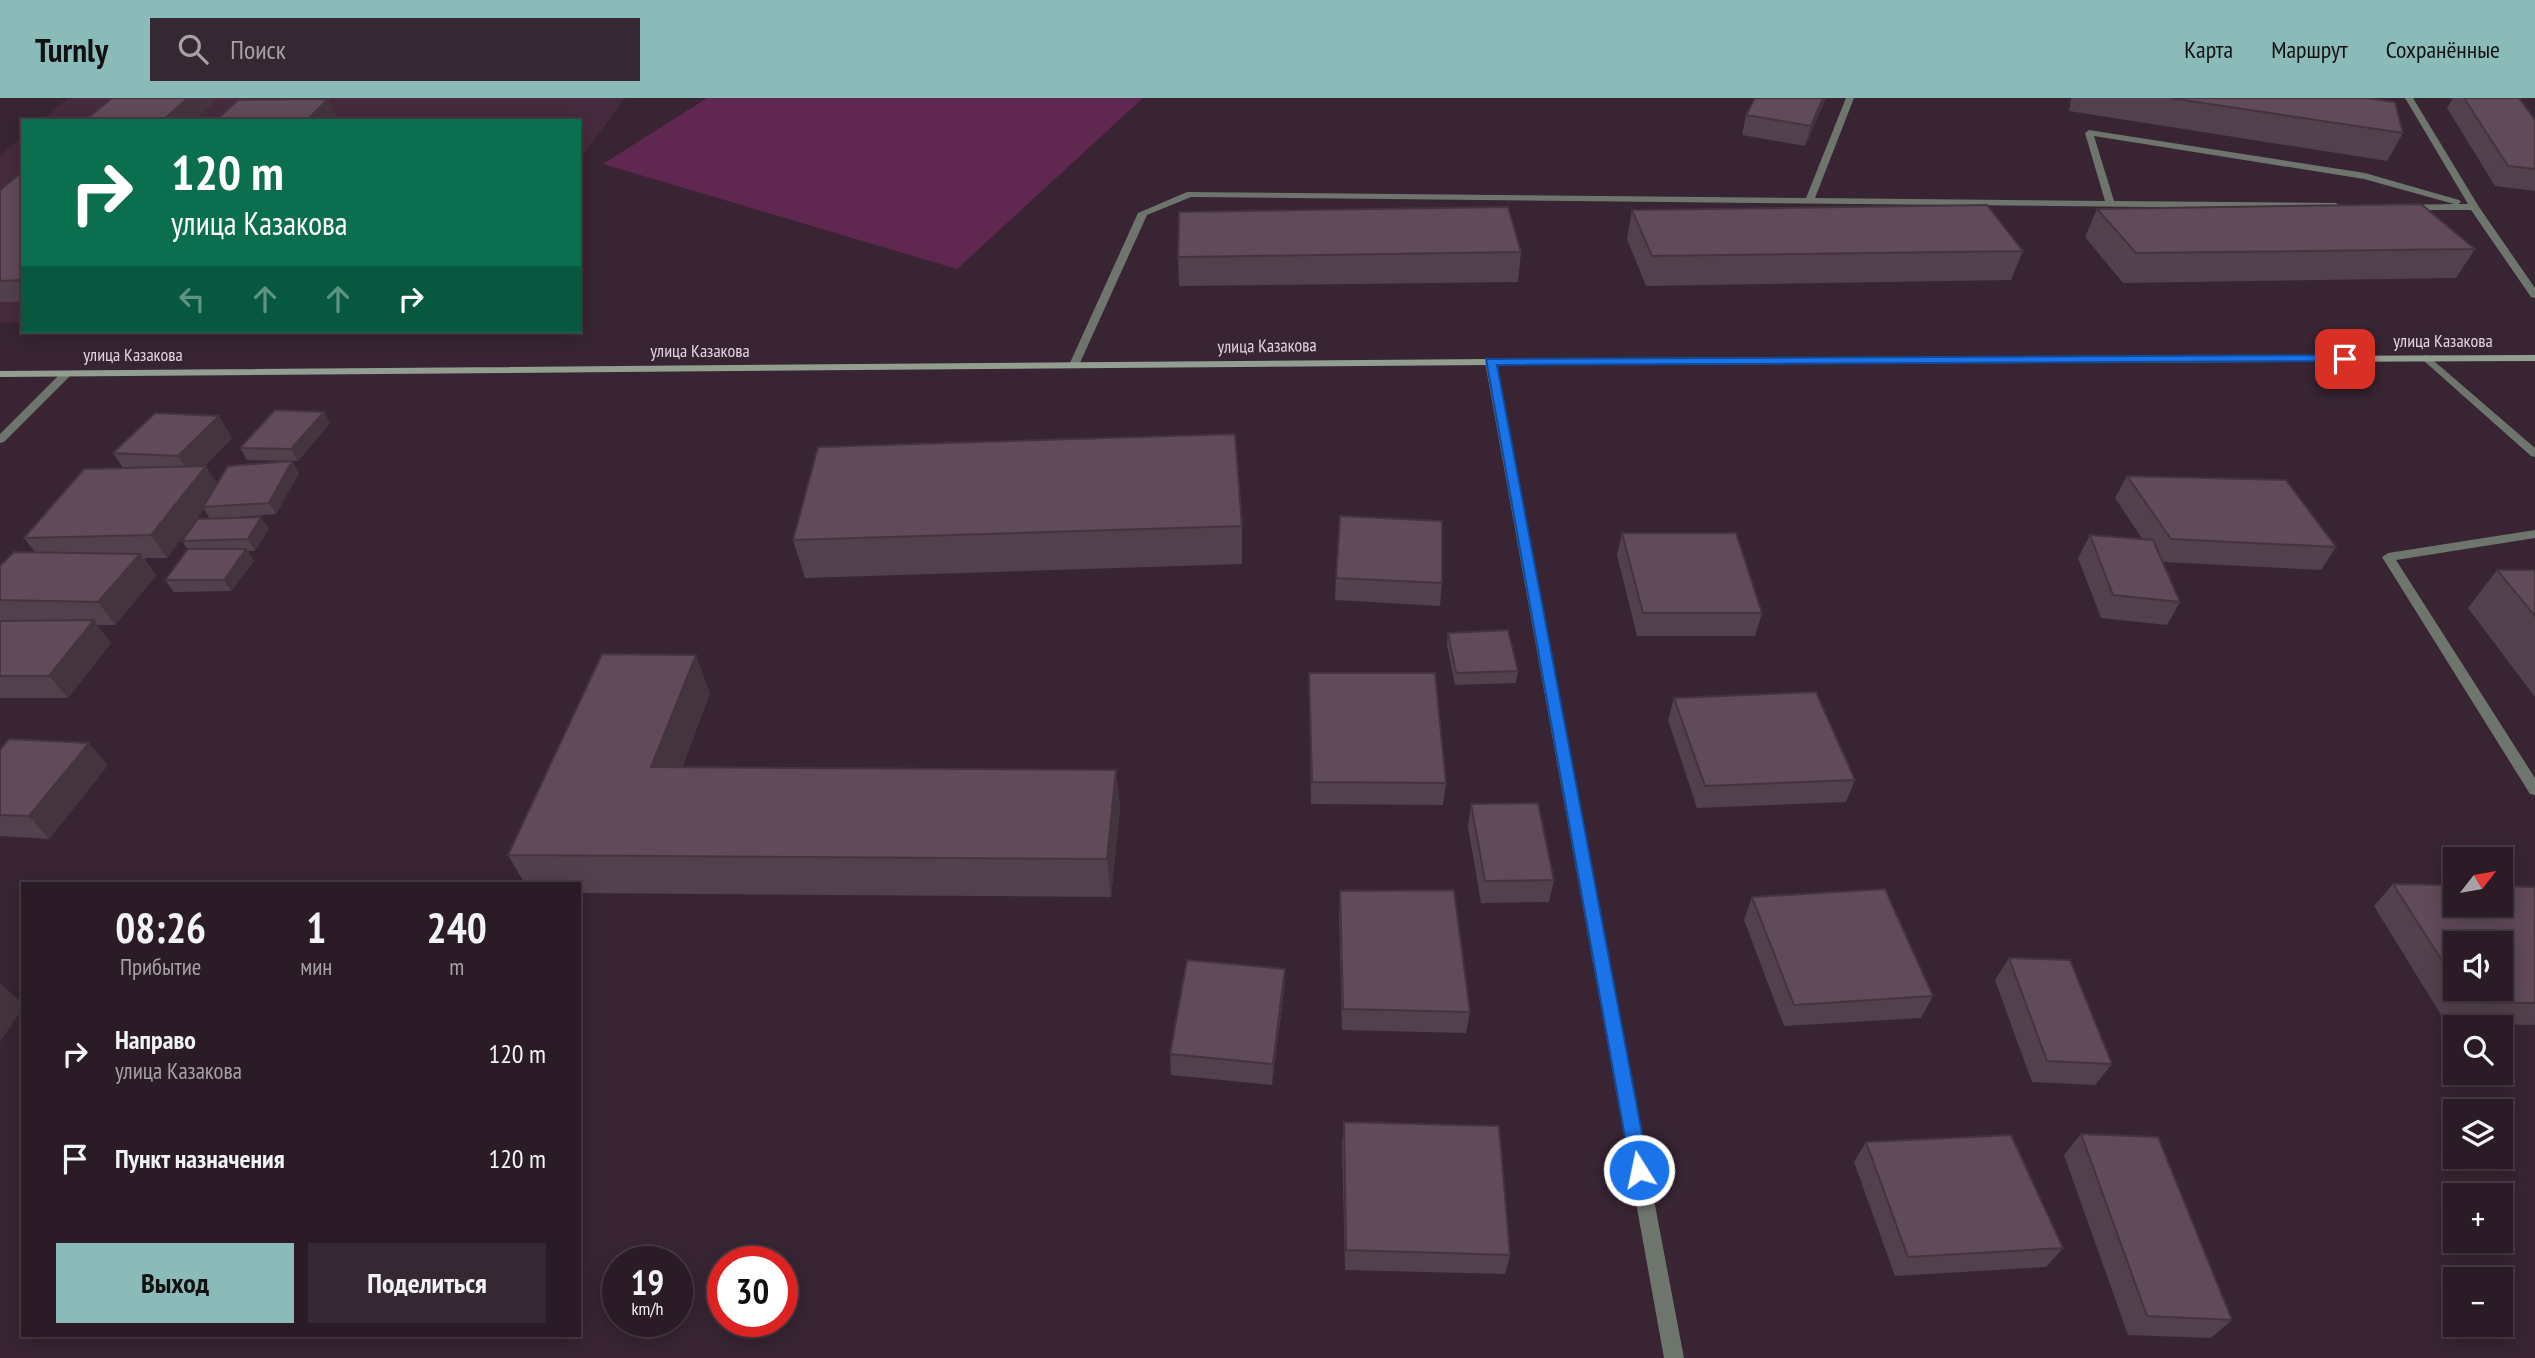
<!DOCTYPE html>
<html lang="ru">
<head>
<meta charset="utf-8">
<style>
  :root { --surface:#2a1b26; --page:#362832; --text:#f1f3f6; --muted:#a5a1a7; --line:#463943; --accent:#8bbbb9 }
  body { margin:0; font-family:"PT Sans Narrow",sans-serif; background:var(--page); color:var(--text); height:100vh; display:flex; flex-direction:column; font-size:26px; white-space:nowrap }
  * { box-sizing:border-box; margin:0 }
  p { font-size:23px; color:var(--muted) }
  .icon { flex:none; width:38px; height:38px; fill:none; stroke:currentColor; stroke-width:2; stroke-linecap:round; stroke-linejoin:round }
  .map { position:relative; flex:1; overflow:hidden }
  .details { position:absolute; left:21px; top:784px; width:560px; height:455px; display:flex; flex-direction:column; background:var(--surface); border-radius:0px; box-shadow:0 4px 18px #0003,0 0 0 2px var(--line) }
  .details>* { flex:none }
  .banner { position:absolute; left:21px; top:21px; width:560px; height:214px; border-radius:0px; box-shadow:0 4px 18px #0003,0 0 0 2px var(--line); background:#0b6e4f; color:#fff; overflow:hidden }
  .needle { width:46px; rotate:59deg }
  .controls { position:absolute; left:2443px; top:749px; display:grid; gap:14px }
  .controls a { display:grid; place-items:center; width:70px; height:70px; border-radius:0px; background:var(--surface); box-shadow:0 4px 18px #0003,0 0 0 2px var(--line); font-size:35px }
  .speed { position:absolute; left:602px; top:1148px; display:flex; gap:14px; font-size:35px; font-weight:700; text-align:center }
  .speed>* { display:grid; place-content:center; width:91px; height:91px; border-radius:50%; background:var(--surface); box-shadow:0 4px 18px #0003,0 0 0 2px var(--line); line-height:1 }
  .speed small { font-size:18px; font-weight:400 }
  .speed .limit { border:10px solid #d22; background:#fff; color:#111 }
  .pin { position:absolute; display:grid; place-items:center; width:60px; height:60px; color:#fff; margin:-30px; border-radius:14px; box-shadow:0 4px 10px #0006 }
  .me { position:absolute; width:77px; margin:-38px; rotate:350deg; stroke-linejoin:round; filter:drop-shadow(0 0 5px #0008) }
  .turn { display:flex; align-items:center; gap:24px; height:147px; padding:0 35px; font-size:32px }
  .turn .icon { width:91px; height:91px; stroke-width:2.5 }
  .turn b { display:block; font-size:49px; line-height:60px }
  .lanes { display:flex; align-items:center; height:66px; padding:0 35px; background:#0003; justify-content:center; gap:35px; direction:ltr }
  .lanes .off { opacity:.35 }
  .eta { display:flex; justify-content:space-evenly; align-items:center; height:119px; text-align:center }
  .eta b { font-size:42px; font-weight:800; line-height:49px }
  .button { display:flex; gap:14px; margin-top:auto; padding:14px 35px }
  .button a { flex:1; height:80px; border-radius:0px; background:var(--accent); color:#111; font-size:28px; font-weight:800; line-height:80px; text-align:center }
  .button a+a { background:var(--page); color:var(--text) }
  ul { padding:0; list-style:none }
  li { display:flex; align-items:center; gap:21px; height:105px; padding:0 35px }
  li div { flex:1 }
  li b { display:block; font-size:26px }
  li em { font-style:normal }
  header { display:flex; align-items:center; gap:42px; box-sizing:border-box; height:98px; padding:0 35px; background:var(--accent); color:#111 }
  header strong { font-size:33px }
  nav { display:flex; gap:38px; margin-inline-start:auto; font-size:24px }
  .search { width:490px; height:63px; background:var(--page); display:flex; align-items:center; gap:18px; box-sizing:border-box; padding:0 24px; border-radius:0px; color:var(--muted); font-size:26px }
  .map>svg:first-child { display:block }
  .built { fill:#452b3d }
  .green { fill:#602751 }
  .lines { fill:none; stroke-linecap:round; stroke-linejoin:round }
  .service { fill:#6d756c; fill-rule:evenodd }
  .minor { fill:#6d756c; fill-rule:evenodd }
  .secondary { fill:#929f90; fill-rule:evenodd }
  .wall { fill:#53404d; fill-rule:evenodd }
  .shaded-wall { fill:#44343e }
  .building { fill:#614a59; stroke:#44343e; stroke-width:2 }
  .route { fill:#1a73e8; stroke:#114b97; stroke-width:2 }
  .labels { text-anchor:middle; stroke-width:7; stroke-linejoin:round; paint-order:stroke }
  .far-street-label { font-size:18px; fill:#e1d4dd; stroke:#382432 }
</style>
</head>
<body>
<header>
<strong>Turnly</strong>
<div class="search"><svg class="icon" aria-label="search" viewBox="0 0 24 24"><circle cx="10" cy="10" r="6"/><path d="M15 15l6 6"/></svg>Поиск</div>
<nav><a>Карта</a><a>Маршрут</a><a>Сохранённые</a></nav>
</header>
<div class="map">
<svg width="2535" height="1260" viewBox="0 0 2535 1260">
  <rect width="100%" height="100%" fill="#382432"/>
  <!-- built -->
  <path class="built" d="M68 0H625L579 62V23H41Z
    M23 38V224L0 225V57Z"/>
  <!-- green -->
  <path class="green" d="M707 0H1143L957 171 603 66Z"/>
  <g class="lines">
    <!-- service -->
    <path class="service" d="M1846 0H1854L1815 100 2105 103 2085 35 2089 32 2365 75 2459 102 2461 104 2458 106H2468L2405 0H2413L2479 109 2535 190V200L2531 199 2471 112H2405L2400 109 2402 107 2454 106 2364 81 2094 38 2114 103 2336 105 2341 108 2336 111 1191 99 1147 117 1079 267 1074 270 1069 267 1138 115 1187 94 1806 100Z
      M2427 257 2535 350V359L2531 358 2423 262V258Z"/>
    <!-- minor -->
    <path class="minor" d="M1490 261 1495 264 1684 1260H1664L1485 264Z
      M66 273 70 274V278L4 344 0 345V336L62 274Z
      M2535 432V440L2396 462 2535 680V697L2530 696 2382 459 2388 455Z"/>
    <!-- secondary -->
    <path class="secondary" d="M2535 257V263L1490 267 0 279V273L1490 261Z"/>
  </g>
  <!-- wall -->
  <path class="wall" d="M1755 0H1826L1805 48 1742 37 1746 17Z
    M2071 0H2366L2403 35 2387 63 2069 13Z
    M2453 0H2519L2535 22V93L2495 88 2447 10Z
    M23 73V204H0V92Z
    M2097 111 2475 151 2456 180 2123 185 2085 139Z
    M1632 112 2023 153 2011 182 1646 188 1627 141Z
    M1521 154 1518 184 1179 188 1178 159Z
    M324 314 330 325 298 363 247 362 240 350Z
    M219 318 232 340 204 368 217 386 292 363 299 375 276 416 210 421 204 411 167 460H144L156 478 115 527H97L111 545 68 600H0V468L35 454 24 440 123 370 113 355Z
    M2127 378 2336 449 2321 472 2163 464 2180 504 2167 527 2101 520 2078 460 2090 437 2143 442 2115 400Z
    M1242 428V466L805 480 793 442Z
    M269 431 255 453H248L254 463 231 493 174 494 165 482 188 452 182 443Z
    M1622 435 1762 515 1755 538H1637L1617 457Z
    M2497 472H2535V599L2468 510Z
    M1336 480 1442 485 1440 508 1335 502Z
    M1448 535 1518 573 1516 585 1455 587 1447 547Z
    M1309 575 1446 685 1443 707 1311 706 1309 597Z
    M710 595 682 670 1116 672 1120 710 1111 799 579 795V786H525L508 757Z
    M1674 600 1855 682 1846 704 1697 710 1668 622Z
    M0 652 108 667 49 741 0 738Z
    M1471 706 1554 782 1549 804 1481 805 1468 729Z
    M2393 786 2535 791V927L2446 925 2374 808ZM2455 845 2501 891H2455Z
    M1340 793 1470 914 1466 935 1342 932 1339 815Z
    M1752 799 1933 898 1921 920 1784 928 1744 822Z
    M2009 860 2112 966 2095 987 2032 984 1995 882Z
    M1285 871 1284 893 1272 987 1171 977 1170 956Z
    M1344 1024 1510 1157 1505 1176 1345 1172 1342 1045Z
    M2081 1036 2232 1222 2211 1240 2128 1237 2064 1057Z
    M1866 1044 2063 1150 2046 1169 1895 1178 1854 1064Z"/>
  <!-- shaded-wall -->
  <path class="shaded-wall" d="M188 0H219L194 23H162Z
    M1823 0H1826L1805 48 1811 28Z
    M328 1 337 20 334 23H306Z
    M324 314 330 325 298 363 291 351Z
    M219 318 232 340 193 380 178 358Z
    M292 363 299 375 276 416 269 405Z
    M206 368 220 391 203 409 204 411 167 460 151 437Z
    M261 419 269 431 255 453 248 441Z
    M246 451 254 463 231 493 224 482Z
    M140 456 156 478 115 527 98 504Z
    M94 522 111 545 68 600 49 578Z
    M696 557 710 595 668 708 651 669Z
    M89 645 108 667 49 741 29 718Z
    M1116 672 1120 710 1111 799 1107 761Z
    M1285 871 1284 893 1272 987 1273 966Z
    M1 886 23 906V910L0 944V887Z"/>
  <!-- building -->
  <path class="building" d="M112 0H188L162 23H84Z
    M1755 0H1823L1811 28 1746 17Z
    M2170 0H2366L2395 4 2403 35Z
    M2464 0H2519L2535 22V71L2508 68Z
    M328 1 306 23H215L238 2Z
    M23 73V182L0 183V92Z
    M2421 106 2475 151 2136 155 2097 111Z
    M1987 107 2023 153 1652 158 1632 112Z
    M1508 109 1521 154 1178 159 1179 114Z
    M275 312 324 314 291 351 240 350Z
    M155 315 219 318 178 358 113 355Z
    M1235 336 1242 428 793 442 818 349Z
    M292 363 269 405 203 409 228 368Z
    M206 368 151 437 24 440 84 371Z
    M2127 378 2286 382 2336 449 2171 441Z
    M1340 418 1442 423V485L1336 480Z
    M261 419 248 441 182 443 198 421Z
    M1622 435H1736L1762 515H1643Z
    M2090 437 2153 442 2180 504 2113 497Z
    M188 451H246L224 482H165Z
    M14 454 140 456 98 504 0 502V468Z
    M2497 472H2535V518Z
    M94 522 49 578H0V523Z
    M1508 532 1518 573 1456 575 1448 535Z
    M602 556 696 557 651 669 1116 672 1107 761 508 757Z
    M1309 575H1435L1446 685 1312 684Z
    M1816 594 1855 682 1705 688 1674 600Z
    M9 641 89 645 29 718 0 717V652Z
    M1538 705 1554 782 1485 783 1471 706Z
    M2393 786 2455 787V807H2501V788L2534 789 2535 791V905L2469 904 2460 891H2501V845H2455V883Z
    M1885 791 1933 898 1794 907 1752 799Z
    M1454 792 1470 914 1343 911 1340 793Z
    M2009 860 2070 862 2112 966 2047 963Z
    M1187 862 1285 871 1273 966 1170 956Z
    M1344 1024 1499 1028 1510 1157 1346 1152Z
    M2081 1036 2158 1039 2232 1222 2147 1218Z
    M2011 1037 2063 1150 1908 1159 1866 1044Z"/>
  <!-- route -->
  <path class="route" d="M2345 257 2351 261 2349 263 1497 267 1649 1072 1646 1078 1639 1081 1632 1078 1486 261Z"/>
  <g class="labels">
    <!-- far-street labels -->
    <g class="far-street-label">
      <text x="2443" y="249">улица Казакова</text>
      <text transform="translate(1267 248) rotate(-1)" y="6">улица Казакова</text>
      <text x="700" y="259">улица Казакова</text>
      <text x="133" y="263">улица Казакова</text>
    </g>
  </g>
</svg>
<div class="controls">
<a><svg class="needle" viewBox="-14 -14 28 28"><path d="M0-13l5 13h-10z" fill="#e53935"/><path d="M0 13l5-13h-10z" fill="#a5a1a7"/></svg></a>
<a><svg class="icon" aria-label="sound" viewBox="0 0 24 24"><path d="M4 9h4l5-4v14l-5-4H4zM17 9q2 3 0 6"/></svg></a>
<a><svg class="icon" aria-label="search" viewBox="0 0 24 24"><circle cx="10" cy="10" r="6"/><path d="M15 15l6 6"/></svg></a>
<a><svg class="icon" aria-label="layers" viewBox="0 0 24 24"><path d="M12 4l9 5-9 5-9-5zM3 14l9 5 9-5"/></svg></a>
<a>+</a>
<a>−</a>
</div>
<div class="speed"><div>19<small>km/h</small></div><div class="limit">30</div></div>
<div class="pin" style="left:2345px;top:261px;background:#d93025"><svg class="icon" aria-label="arrive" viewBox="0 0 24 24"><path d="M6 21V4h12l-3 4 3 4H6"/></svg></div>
<svg class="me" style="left:1639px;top:1072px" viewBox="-20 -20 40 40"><circle r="17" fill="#1a73e8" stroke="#fff" stroke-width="3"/><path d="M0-11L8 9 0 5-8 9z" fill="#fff"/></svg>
<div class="banner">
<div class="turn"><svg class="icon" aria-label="right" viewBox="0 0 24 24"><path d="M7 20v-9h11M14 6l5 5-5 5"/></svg><div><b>120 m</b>улица Казакова</div></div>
<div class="lanes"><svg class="icon off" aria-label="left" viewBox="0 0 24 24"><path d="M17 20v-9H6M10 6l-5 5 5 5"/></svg><svg class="icon off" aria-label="ahead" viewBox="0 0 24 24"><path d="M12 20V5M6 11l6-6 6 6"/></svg><svg class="icon off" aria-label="ahead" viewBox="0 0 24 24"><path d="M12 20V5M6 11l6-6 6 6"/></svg><svg class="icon" aria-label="right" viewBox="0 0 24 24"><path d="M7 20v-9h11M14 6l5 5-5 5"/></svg></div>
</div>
<section class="details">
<div class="eta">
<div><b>08:26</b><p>Прибытие</p></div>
<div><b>1</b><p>мин</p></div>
<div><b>240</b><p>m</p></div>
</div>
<ul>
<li><svg class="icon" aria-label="right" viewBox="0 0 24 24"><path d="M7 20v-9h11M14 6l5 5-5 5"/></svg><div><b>Направо</b><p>улица Казакова</p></div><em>120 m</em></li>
<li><svg class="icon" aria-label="arrive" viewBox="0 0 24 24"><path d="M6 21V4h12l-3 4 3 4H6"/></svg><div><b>Пункт назначения</b></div><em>120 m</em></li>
</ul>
<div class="button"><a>Выход</a><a>Поделиться</a></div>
</section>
</div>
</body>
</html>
